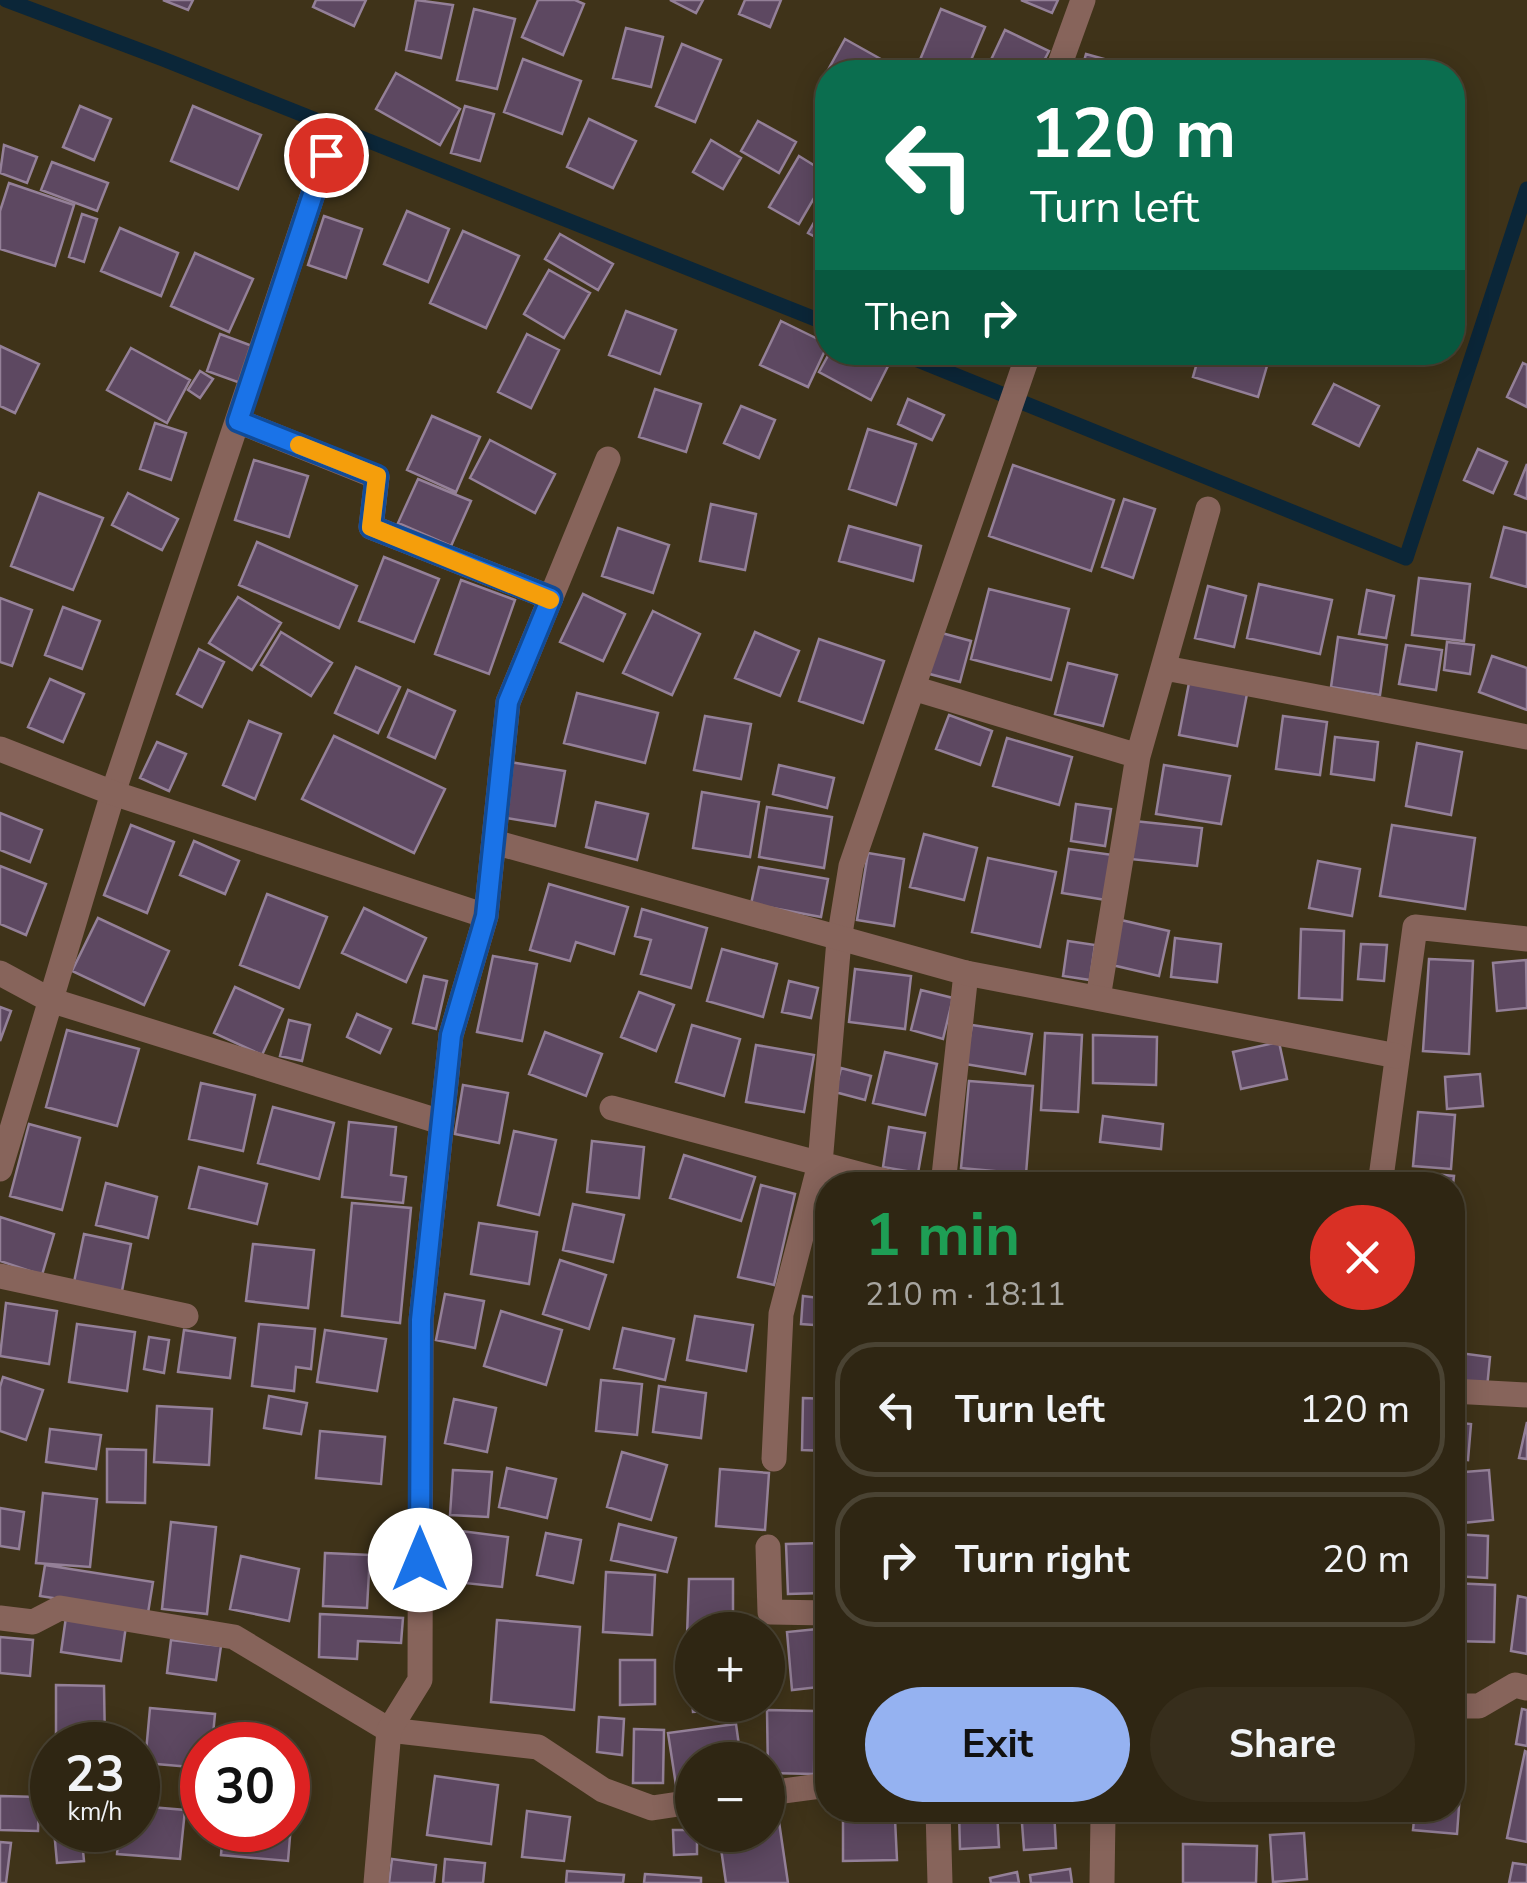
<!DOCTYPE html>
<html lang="en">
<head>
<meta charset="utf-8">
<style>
  :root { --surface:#2f2613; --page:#372e1c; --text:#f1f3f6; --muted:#a7a5a0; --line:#4a4333; --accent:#95b2f1 }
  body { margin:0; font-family:"Nunito Sans",sans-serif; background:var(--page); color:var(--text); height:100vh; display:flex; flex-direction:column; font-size:38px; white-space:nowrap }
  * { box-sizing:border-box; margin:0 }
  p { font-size:32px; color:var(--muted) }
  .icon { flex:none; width:55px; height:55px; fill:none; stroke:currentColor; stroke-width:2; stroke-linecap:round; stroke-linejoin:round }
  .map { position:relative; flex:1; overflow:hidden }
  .panel { position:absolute; left:815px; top:1172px; width:650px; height:650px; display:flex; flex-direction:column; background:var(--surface); border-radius:40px; box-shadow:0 5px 25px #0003,0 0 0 2px var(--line) }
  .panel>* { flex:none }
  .hud { position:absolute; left:815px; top:60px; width:650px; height:305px; border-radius:40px; box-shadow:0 5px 25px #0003,0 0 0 2px var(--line); background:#0b6e4f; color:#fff; overflow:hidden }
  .controls { position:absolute; left:675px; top:1612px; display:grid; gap:20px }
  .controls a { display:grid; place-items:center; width:110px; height:110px; border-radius:50%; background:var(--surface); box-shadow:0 5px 25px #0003,0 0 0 2px var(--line); font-size:50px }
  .speed { position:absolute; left:30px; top:1722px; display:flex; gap:20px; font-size:50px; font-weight:700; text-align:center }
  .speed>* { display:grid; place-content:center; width:130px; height:130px; border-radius:50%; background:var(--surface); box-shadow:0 5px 25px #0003,0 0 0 2px var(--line); line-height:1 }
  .speed small { font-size:25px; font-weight:400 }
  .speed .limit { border:15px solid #d22; background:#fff; color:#111 }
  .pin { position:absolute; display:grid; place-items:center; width:85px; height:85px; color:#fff; margin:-42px; border:5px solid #fff; border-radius:50%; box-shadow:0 2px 10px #0007 }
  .me { position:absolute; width:110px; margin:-55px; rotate:0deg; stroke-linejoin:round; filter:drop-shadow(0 0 8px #0008) }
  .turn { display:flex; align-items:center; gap:35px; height:210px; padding:0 50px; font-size:45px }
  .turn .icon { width:130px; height:130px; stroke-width:2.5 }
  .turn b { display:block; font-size:70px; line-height:85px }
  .then { display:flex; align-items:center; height:95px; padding:0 50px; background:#0003; gap:20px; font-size:38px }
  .round { display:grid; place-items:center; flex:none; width:105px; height:105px; border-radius:52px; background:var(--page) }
  .summary { display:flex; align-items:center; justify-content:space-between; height:170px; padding:0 50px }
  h1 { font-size:60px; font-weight:700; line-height:75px; color:#1e9e55 }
  .action { display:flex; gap:20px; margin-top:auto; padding:20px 50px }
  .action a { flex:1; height:115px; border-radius:60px; background:var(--accent); color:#111; font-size:40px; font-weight:700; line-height:115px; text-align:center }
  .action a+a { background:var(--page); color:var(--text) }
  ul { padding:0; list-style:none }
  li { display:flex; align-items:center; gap:30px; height:135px; margin:0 20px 15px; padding:0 30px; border:5px solid var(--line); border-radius:40px }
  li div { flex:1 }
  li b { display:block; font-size:38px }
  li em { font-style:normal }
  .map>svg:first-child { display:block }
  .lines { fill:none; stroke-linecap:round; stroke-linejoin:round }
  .stream { stroke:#0b2638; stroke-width:15 }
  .building { fill:#5d4861; stroke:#948098; stroke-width:2.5 }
  .service { stroke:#87645b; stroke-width:25 }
  .minor { stroke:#87645b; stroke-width:25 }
  .route-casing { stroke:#114b97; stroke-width:25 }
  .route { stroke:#1a73e8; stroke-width:18 }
  .slow { stroke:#f59e0b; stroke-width:18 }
</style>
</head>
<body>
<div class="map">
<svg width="1527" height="1883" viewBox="0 0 1527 1883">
  <rect width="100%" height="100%" fill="#3f3319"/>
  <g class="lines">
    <!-- stream -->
    <path class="stream" d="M6 0 163 59 828 324
      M898 352 1406 558 1527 189"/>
  </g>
  <!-- building -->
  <path class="building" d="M163 0H193L188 10Z
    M316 0H366L354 26 313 7Z
    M416 0 453 5 441 58 406 50Z
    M538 0H575L584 4 563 55 522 37Z
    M670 0H703L696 13Z
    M745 0H781L770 27 739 14Z
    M1021 0H1058L1052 13Z
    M474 9 515 19 497 89 457 80Z
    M941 9 985 27 966 72H915Z
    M626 28 663 37 651 87 613 78Z
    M1005 30 1049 51 1038 72H1011L990 62Z
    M845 39 886 62 881 72H828V82L823 79Z
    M682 44 721 60 695 122 656 106Z
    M1086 54 1136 68 1135 72H1081Z
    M523 59 581 81 562 134 504 112Z
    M396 73 460 109 440 145 376 109Z
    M80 106 111 119 94 160 63 147Z
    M193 106 261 135 238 189 171 161Z
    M465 106 494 114 480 161 451 153Z
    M589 119 636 141 613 188 567 167Z
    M758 121 796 142 779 173 741 151Z
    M711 140 741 158 723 189 693 172Z
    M4 145 37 157 27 183 0 173Z
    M799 156 828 174 799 224 769 207Z
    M52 162 108 183 97 211 41 190Z
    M9 183 74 205 55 266 0 249V211Z
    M825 203 828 205V244L808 233Z
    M407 211 449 229 428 282 384 264Z
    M82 214 97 219 84 262 69 257Z
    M324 216 362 229 346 278 308 265Z
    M120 228 178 253 161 296 101 271Z
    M463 231 519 256 486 328 430 303Z
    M560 234 613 264 598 290 545 259Z
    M195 253 253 279 229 332 171 306Z
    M549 270 590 293 564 338 524 314Z
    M626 311 676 330 660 374 609 355Z
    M781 321 828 344 808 387 760 365Z
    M220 334 255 347 243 384 207 371Z
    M527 334 559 350 531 408 498 392Z
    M0 346 39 364 15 413 0 406Z
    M131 348 190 380 167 423 107 390Z
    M830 352H868L889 364 871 400 819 372Z
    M1200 352H1271L1258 397 1193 377Z
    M1523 363 1527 365V407L1507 397Z
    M200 371 213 379 200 398 188 390Z
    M1334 384 1379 406 1359 446 1313 424Z
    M655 389 701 404 686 452 639 437Z
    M908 399 944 415 932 440 898 424Z
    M741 406 775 420 759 458 724 443Z
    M432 416 480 437 456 492 407 470Z
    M155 423 186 433 171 480 140 469Z
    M868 429 916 444 896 505 849 489Z
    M490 440 555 474 535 513 470 478Z
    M1478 449 1507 462 1493 493 1464 480Z
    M254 460 308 476 289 537 235 520Z
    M1527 464V499L1515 494Z
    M1013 465 1114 500 1091 571 989 536Z
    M418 479 471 501 451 546 398 523Z
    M39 493 103 518 73 590 11 566Z
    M128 493 178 519 162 550 112 525Z
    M1124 499 1155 509 1133 578 1102 567Z
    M711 504 756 514 745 570 700 561Z
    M849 526 921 546 913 581 839 561Z
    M1504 527 1527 533V587L1491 577Z
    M618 528 669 545 653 593 602 576Z
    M257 542 357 586 339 628 239 585Z
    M384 557 439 579 414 642 359 621Z
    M1419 578 1470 584 1464 641 1412 635Z
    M461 580 515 600 489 674 435 654Z
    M1259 584 1332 600 1320 654 1247 638Z
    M1208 586 1246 596 1234 647 1195 638Z
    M989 589 1069 609 1051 680 971 659Z
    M1367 590 1394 596 1386 638 1359 634Z
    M583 594 625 614 603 661 560 642Z
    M238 597 281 623 252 670 209 643Z
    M0 598 32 610 12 666 0 662Z
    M63 607 100 621 82 669 45 655Z
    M653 611 700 634 672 695 623 673Z
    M281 632 332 663 311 696 261 665Z
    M755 632 799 651 780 696 735 678Z
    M938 632 971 641 960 682 926 673Z
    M1338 637 1387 645 1380 695 1331 687Z
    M819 639 884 661 863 723 799 701Z
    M1447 642 1474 645 1470 674 1444 670Z
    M1406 645 1442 650 1436 690 1399 684Z
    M199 649 224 662 202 707 177 694Z
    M1492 656 1527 668V710L1479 692Z
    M1068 663 1117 675 1103 726 1055 714Z
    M356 667 400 687 378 733 335 713Z
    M50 679 84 694 63 742 28 727Z
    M1189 683 1247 694 1237 746 1179 735Z
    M408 690 455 711 435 758 388 737Z
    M577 693 658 713 645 763 564 743Z
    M949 715 992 731 980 765 936 749Z
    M705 716 751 724 741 779 694 770Z
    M1283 716 1327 722 1320 775 1276 769Z
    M249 721 281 734 255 799 223 785Z
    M334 736 445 789 414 853 302 799Z
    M1335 737 1378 742 1374 780 1331 774Z
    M1007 738 1072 757 1059 805 993 786Z
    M157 742 186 754 169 791 140 778Z
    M1417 743 1462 752 1451 815 1406 806Z
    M510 762 565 771 555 826 501 817Z
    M779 765 834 778 827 808 773 794Z
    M1164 765 1230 776 1221 824 1156 814Z
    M702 792 759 802 750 857 693 848Z
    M596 802 648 814 637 860 586 847Z
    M1076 804 1111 809 1105 846 1071 841Z
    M767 807 832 817 824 868 759 857Z
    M0 813 42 830 30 862 0 850Z
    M1134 821 1202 828 1197 866 1130 859Z
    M131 825 174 842 147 913 104 895Z
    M1392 825 1475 838 1465 909 1380 896Z
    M924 834 977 848 964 900 910 887Z
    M194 841 239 861 225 894 180 875Z
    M1069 849 1113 855 1106 900 1062 893Z
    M868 853 904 859 894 926 857 920Z
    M988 858 1056 872 1040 947 972 932Z
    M1318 861 1360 869 1352 916 1309 908Z
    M0 866 46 884 26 935 0 924Z
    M759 867 828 879 821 917 751 904Z
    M549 884 628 907 614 954 576 942 570 961 530 950Z
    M267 894 327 917 299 988 240 965Z
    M364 908 426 938 406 982 342 953Z
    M642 909 707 928 691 988 641 974 651 940 635 936Z
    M98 918 169 951 144 1005 72 971Z
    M1121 920 1169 931 1159 976 1112 965Z
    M1301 929 1344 931 1342 1000 1299 998Z
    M1175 938 1221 944 1217 982 1171 977Z
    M1068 941 1095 945 1090 980 1063 976Z
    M1361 944 1387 945 1384 981 1358 979Z
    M722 949 777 964 763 1017 707 1001Z
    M493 956 537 964 522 1041 477 1032Z
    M1429 959 1473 961 1469 1054 1423 1051Z
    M1526 960 1527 1008 1497 1011 1493 963Z
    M855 969 911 976 905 1029 849 1022Z
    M424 976 447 981 436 1029 413 1023Z
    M789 981 818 988 811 1018 782 1012Z
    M235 987 283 1009 262 1055 214 1033Z
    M921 990 953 998 943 1039 911 1030Z
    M639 992 674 1005 656 1051 621 1037Z
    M0 1007 11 1011 0 1041Z
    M357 1014 391 1029 380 1053 347 1037Z
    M289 1020 310 1025 302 1061 280 1056Z
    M692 1025 740 1039 724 1096 676 1082Z
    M972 1025 1032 1034 1025 1074 965 1064Z
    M67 1030 139 1049 117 1126 46 1107Z
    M545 1032 602 1054 586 1096 529 1074Z
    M1045 1033 1082 1035 1078 1112 1041 1110Z
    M1093 1035 1157 1037 1156 1085 1093 1083Z
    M1279 1042 1287 1079 1241 1089 1233 1052Z
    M756 1045 814 1055 804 1112 746 1102Z
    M885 1052 937 1064 925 1115 873 1103Z
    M841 1068 871 1076 865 1100 835 1092Z
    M1480 1074 1483 1106 1447 1109 1445 1077Z
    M969 1081 1033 1086 1026 1174 961 1168Z
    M201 1083 255 1095 243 1151 189 1139Z
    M463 1085 508 1093 499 1143 455 1134Z
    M273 1107 334 1123 319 1179 258 1163Z
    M1418 1112 1455 1115 1451 1169 1413 1166Z
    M1103 1116 1163 1124 1161 1149 1100 1142Z
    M349 1122 396 1127 391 1175 406 1177 403 1203 342 1197Z
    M29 1124 80 1138 62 1210 10 1196Z
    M889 1127 925 1133 918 1173 883 1167Z
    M514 1131 556 1140 539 1215 498 1205Z
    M592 1141 644 1147 639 1198 587 1192Z
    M684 1155 755 1177 741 1221 670 1198Z
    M199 1167 267 1184 257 1224 189 1208Z
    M1411 1172 1454 1176 1452 1193V1185H1410Z
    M106 1183 157 1197 148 1238 96 1225Z
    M761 1185 795 1194 774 1285 738 1277Z
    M352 1203 411 1208 400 1323 342 1316Z
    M573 1204 624 1215 613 1262 563 1250Z
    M0 1217 54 1234 42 1275 0 1261Z
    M479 1223 537 1232 529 1284 471 1274Z
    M84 1234 131 1244 121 1296 73 1287Z
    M253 1244 314 1250 308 1308 246 1301Z
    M560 1260 606 1275 589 1329 543 1314Z
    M445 1294 484 1301 475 1348 436 1340Z
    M803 1296 828 1299V1326L801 1324Z
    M6 1303 57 1311 49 1364 0 1356Z
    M501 1311 562 1330 546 1385 484 1366Z
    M695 1316 753 1325 746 1371 687 1360Z
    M77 1324 135 1332 127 1391 69 1382Z
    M259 1324 315 1329 311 1369 296 1367 294 1391 252 1386Z
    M623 1328 674 1339 665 1380 614 1368Z
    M184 1330 235 1338 230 1378 178 1372Z
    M325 1330 386 1339 377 1391 317 1382Z
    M149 1337 169 1340 164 1373 144 1369Z
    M1452 1352 1490 1357 1487 1388 1452 1384Z
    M3 1377 43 1390 26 1440 0 1431V1387Z
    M601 1380 642 1384 637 1435 596 1431Z
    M659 1386 706 1393 701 1438 653 1432Z
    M269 1396 307 1403 301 1434 264 1428Z
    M803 1398 828 1399V1451L802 1450Z
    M454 1399 496 1408 487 1452 445 1443Z
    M157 1406 212 1409 209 1465 154 1462Z
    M1452 1422 1471 1424 1468 1460 1452 1458Z
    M1527 1422V1459L1519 1458Z
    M50 1429 101 1435 96 1469 46 1462Z
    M320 1431 385 1437 381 1484 316 1478Z
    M107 1449 146 1450 145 1503 107 1502Z
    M622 1452 667 1465 651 1520 607 1507Z
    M507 1468 556 1479 547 1518 499 1507Z
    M720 1469 769 1473 765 1530 716 1526Z
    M453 1470 492 1472 488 1517 450 1515Z
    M1489 1470 1493 1520 1452 1524V1473Z
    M43 1493 97 1499 90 1567 36 1563Z
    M823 1494H828V1530H820Z
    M0 1508 24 1512 19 1549 0 1546Z
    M171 1522 216 1527 207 1614 162 1609Z
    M619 1524 676 1538 667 1572 611 1560Z
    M461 1531 508 1537 502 1587 455 1582Z
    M546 1533 581 1540 573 1583 537 1575Z
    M1454 1534 1488 1536 1487 1578 1453 1576Z
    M821 1543 823 1593 788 1594 786 1544Z
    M325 1553 370 1555 367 1608 323 1606Z
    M377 1554 396 1555V1580H376Z
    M241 1556 299 1569 289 1621 230 1609Z
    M45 1565 153 1582 148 1613 40 1596Z
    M606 1572 655 1575 652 1635 603 1632Z
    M689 1579H733V1630H692V1636H687Z
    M1452 1583 1495 1585 1494 1642 1452 1641Z
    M1518 1596 1527 1598V1654L1511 1651Z
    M320 1614 403 1618 401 1643 358 1641 357 1659 319 1657Z
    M66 1617 126 1626 121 1661 61 1652Z
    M497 1620 580 1627 574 1710 491 1702Z
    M828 1628V1686L792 1690 787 1632Z
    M0 1637 33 1640 30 1676 0 1673Z
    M171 1640 221 1646 216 1680 167 1673Z
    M692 1656V1705H737V1709L693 1712 689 1657Z
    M620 1660H655V1704L620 1705Z
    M56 1685 104 1686 105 1745H56Z
    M150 1708 215 1714 212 1745H202V1768L145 1763Z
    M1522 1709 1527 1710V1746L1516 1744Z
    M767 1710 815 1711 814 1774 768 1773Z
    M599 1717 624 1719 622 1755 597 1752Z
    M736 1724 741 1760H692V1790L677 1792 668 1733Z
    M1452 1724 1465 1725 1457 1834 1413 1830 1415 1810H1452Z
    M634 1729 664 1730 663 1783H633Z
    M1525 1751 1527 1752V1842L1507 1838Z
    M435 1776 498 1785 491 1844 427 1835Z
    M0 1796 39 1797 38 1831 0 1830Z
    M288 1799 293 1800 288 1861 221 1855 223 1830H288Z
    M138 1806 185 1810 180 1859 117 1854 119 1830H138Z
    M997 1810 999 1847 960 1849 959 1812Z
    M1021 1810H1054L1056 1848 1024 1850Z
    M1162 1810H1218V1815L1162 1817Z
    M1224 1810H1263V1819H1224Z
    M527 1811 570 1817 564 1861 522 1857Z
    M778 1815 788 1883H726L719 1835H709H768V1817Z
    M843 1819H895L897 1860 843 1861Z
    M54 1830H81L84 1861 57 1863Z
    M673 1830H692V1835H697V1854L674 1855Z
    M1304 1833 1307 1879 1273 1882 1270 1835Z
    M0 1842 11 1843 6 1883H0Z
    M1183 1844 1257 1846 1256 1883H1183Z
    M392 1859 436 1865 434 1883H389Z
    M445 1859 485 1863 483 1883H443Z
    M1513 1863 1527 1865V1883H1509Z
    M1070 1869 1072 1883H1031L1030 1875Z
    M567 1871 624 1875 623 1883H566Z
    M1017 1872 1019 1883H991L990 1878Z
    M645 1874 701 1878V1883H644Z"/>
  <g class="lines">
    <!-- service -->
    <path class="service" d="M1057 72 1083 0
      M238 421 377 477 371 527 551 598
      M1165 668 1527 737
      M913 688 1138 756
      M0 973 50 1000 441 1122
      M1098 998 1138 756 1208 509
      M612 1108 900 1185
      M0 1169 113 793 326 155
      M943 1185 966 973
      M1380 1185 1415 927 1527 939
      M0 1276 186 1316
      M1452 1391 1527 1395
      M774 1459 781 1314 820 1164 839 940 851 866 1029 352
      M768 1547 770 1612 828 1613
      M0 1618 33 1622 60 1608 234 1637 389 1730 538 1747 603 1790 652 1808 692 1802
      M1452 1706H1479L1515 1685 1527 1688
      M768 1793 828 1785
      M938 1810 940 1883
      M1102 1883 1103 1816 1109 1810"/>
    <!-- minor -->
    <path class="minor" d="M0 749 113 793 486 916
      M494 842 966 973 1397 1056
      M376 1883 389 1730 420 1680 421 1320 451 1035 486 916 508 702 608 459"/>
  </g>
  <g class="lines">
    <!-- route casing -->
    <g class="route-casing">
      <path id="route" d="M326 155 238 421 377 476 371 527 551 598 508 702 486 916 451 1035 421 1320 420 1560"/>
    </g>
    <!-- route -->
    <use href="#route" class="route"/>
    <!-- slow -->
    <path class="slow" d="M299 445 377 476 371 527 550 600"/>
  </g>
</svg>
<div class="controls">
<a>+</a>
<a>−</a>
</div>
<div class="speed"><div>23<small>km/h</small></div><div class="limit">30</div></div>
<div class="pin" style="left:326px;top:155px;background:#d93025"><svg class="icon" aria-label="arrive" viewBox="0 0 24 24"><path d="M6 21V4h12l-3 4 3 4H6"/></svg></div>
<svg class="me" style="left:420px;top:1560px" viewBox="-20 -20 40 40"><circle r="19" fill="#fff"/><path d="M0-13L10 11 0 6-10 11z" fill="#1a73e8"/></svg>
<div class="hud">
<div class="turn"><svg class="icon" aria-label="left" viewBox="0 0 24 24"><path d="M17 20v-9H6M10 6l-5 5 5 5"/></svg><div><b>120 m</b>Turn left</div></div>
<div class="then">Then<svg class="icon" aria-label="right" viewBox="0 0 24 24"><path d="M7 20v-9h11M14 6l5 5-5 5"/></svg></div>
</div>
<section class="panel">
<div class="summary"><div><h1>1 min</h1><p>210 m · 18:11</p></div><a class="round" style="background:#d93025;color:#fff"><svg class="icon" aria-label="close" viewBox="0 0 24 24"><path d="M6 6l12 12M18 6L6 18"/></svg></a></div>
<ul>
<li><svg class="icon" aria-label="left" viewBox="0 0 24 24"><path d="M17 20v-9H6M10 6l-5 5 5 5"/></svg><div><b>Turn left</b></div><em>120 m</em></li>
<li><svg class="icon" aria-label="right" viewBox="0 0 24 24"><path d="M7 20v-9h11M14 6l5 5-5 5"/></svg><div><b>Turn right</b></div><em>20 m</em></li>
</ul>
<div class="action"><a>Exit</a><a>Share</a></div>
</section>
</div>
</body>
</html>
